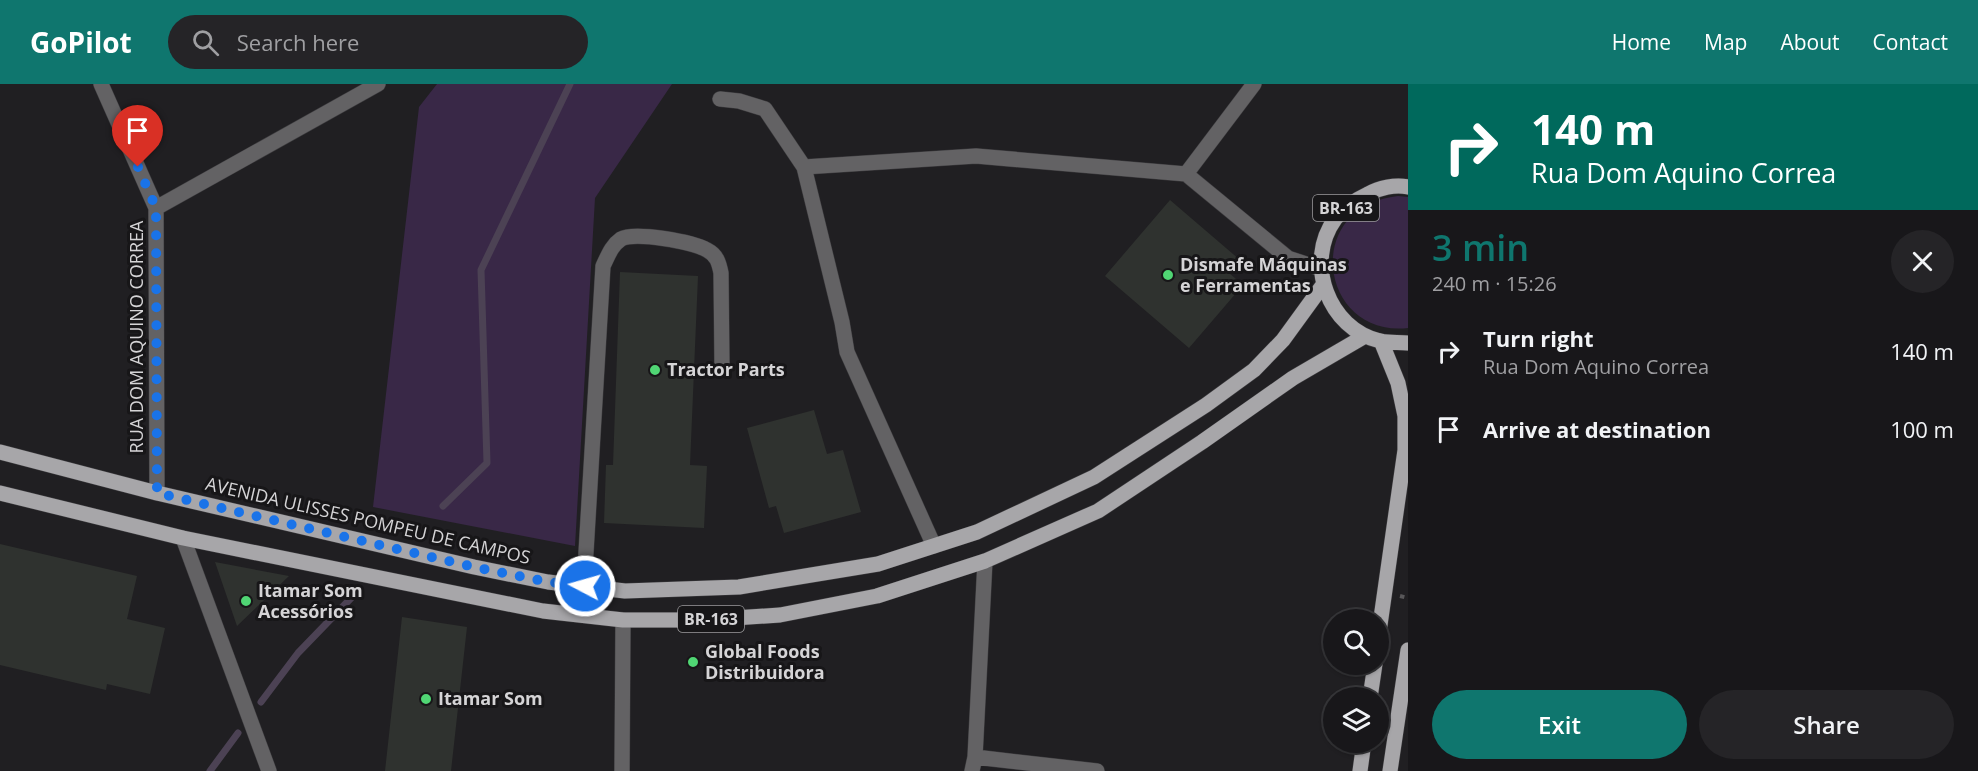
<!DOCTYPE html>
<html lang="en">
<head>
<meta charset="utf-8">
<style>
  :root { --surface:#18171a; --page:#252427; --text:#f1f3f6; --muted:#9f9fa2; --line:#363639; --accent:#0f766e }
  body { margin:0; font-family:"Open Sans",sans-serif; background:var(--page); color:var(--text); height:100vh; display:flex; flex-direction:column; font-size:22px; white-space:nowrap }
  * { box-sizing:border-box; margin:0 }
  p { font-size:20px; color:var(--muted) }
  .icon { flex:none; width:33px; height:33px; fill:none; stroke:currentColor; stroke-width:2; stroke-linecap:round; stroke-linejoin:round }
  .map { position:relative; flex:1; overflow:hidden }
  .details { display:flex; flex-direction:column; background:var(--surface); width:570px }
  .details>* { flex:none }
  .top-card { background:#00695c; color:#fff; overflow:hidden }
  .buttons { position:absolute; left:1323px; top:525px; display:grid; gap:12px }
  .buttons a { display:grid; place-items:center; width:66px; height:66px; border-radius:50%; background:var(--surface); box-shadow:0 2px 4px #0004,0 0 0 2px var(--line); font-size:30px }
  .pin { position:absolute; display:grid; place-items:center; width:51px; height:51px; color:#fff; margin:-62px -26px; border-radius:50% 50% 50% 0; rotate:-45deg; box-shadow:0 0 6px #0007 }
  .pin .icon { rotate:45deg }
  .me { position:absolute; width:66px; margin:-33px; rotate:276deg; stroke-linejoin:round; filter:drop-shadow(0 0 4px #0008) }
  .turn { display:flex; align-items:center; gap:21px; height:126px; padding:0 24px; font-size:27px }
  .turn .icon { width:78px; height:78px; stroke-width:2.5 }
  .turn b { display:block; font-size:42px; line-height:51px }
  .round { display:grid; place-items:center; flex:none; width:63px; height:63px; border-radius:32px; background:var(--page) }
  .summary { display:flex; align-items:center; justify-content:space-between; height:102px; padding:0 24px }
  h1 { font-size:36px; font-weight:600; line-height:45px; color:var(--accent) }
  .button { display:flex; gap:12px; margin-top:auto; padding:12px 24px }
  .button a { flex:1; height:69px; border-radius:36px; background:var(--accent); color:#fff; font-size:24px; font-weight:600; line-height:69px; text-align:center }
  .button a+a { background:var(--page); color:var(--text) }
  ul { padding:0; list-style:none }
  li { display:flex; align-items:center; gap:18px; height:78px; padding:0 24px }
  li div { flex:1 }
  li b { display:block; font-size:22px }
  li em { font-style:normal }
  header { display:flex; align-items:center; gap:36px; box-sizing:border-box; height:84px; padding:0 30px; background:var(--accent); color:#fff }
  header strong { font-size:28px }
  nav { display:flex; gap:33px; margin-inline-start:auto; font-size:21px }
  .search { width:420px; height:54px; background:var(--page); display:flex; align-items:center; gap:15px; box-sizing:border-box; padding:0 21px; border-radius:33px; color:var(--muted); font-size:22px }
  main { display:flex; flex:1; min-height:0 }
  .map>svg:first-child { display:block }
  .green { fill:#392847 }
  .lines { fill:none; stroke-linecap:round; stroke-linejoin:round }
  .stream { stroke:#4c4254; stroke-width:7 }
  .building { fill:#2f322f }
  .minor-casing { stroke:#3d3c3f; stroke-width:16 }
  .major-casing { stroke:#3d3c3f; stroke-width:16 }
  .path { stroke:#585759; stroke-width:4; stroke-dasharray:4.5 4.5; stroke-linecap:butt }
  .minor { stroke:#636264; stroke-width:15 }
  .major { stroke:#a7a6a9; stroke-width:15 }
  .route { stroke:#1a73e8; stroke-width:10; stroke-dasharray:0 18 }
  .poi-dot { fill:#50d674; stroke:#171618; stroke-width:2 }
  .labels { text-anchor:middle; stroke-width:6; stroke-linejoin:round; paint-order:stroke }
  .shield { fill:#171618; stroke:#9c9b9d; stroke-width:1.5 }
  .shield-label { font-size:16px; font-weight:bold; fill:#d5d4d6 }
  .poi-label { font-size:18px; font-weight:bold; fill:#d5d4d6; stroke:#171618; text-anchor:start }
  .street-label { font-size:18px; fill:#d5d4d6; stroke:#171618 }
</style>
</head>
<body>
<header>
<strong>GoPilot</strong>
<div class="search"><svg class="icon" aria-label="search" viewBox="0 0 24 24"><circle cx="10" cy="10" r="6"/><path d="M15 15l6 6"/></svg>Search here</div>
<nav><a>Home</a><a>Map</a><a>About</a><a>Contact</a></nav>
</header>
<main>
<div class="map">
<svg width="1408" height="687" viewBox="0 0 1408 687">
  <rect width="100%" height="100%" fill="#201f22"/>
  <!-- green -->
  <path class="green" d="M437 0H672L595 114 575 462 373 423 419 23Z
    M1398 112 1408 113V244C1320 254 1300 123 1398 112Z"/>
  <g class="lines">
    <!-- stream -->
    <path class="stream" d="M443 422 487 379 481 186 570 0
      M261 618 298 569 354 511
      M210 687 238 649"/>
  </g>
  <!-- building -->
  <path class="building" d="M1170 116 1240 176 1229 189 1243 201 1189 264 1105 192Z
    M620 188 698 192 690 381 707 382 704 444 604 439 606 381H613Z
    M814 326 827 370 843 366 861 428 784 449 776 422 769 424 747 344Z
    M0 460 137 492 127 535 165 544 150 610 107 600 106 606 0 581Z
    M215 478 289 492 237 542Z
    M402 533 467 543 451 687H385Z"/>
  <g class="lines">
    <!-- minor casing -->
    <g class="minor-casing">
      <path id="minor" d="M101 0 156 124 157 409
        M720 15 739 17 765 25 804 83 842 238 847 268 934 462
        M804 83 976 72 1186 90 1288 174 1321 185
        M1186 90 1254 0
        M156 124 378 0
        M183 454 269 687
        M584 502 603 182C608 172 611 162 621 155 634 147 693 158 707 166 717 171 719 179 721 189L722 282
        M975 673 1097 687
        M622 687 623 536
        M972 687 975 673 985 477"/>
    </g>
    <!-- major casing -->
    <g class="major-casing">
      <path id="major" d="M1408 103C1395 100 1379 104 1368 110 1355 116 1344 124 1335 135 1304 178 1328 245 1380 257 1389 259 1399 258 1408 259
        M0 368 157 409 474 483 548 498 625 507 739 503 878 480 977 448 1094 393 1206 321 1254 286 1283 256 1323 201
        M0 409 183 454 543 527 623 536H704L780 531 877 512 985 477 1098 427 1202 358 1293 294 1365 252
        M1378 555 1405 366V332L1398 299 1381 257
        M1370 614 1375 580
        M1360 687 1364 658
        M1390 687 1408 566"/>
    </g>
    <!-- path -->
    <path class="path" d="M1400 512 1408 514"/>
    <!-- minor -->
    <use href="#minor" class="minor"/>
    <!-- major -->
    <use href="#major" class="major"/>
  </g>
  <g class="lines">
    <!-- route -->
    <path class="route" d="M138 83 156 124 157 409 474 483 548 498 585 502"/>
  </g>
  <!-- markers -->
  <g class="poi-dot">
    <circle cx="1168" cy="191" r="6"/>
    <circle cx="655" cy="286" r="6"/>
    <circle cx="246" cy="517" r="6"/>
    <circle cx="693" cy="578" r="6"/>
    <circle cx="426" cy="615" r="6"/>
  </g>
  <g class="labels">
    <!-- shield labels -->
    <g class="shield">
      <rect x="1313" y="111" width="66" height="26" rx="4.5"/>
      <rect x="678" y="522" width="66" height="26" rx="4.5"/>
    </g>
    <g class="shield-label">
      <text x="1346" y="130">BR-163</text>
      <text x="711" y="541">BR-163</text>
    </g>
    <!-- poi labels -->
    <g class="poi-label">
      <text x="1180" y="187">Dismafe Máquinas<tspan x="1180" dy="21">e Ferramentas</tspan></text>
      <text x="667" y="292">Tractor Parts</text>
      <text x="258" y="513">Itamar Som<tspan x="258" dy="21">Acessórios</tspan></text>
      <text x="705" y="574">Global Foods<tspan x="705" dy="21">Distribuidora</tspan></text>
      <text x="438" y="621">Itamar Som</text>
    </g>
    <!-- street labels -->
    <g class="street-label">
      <text transform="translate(137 253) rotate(-90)" y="6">RUA DOM AQUINO CORREA</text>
      <text transform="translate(368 437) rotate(13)" y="6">AVENIDA ULISSES POMPEU DE CAMPOS</text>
    </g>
  </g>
</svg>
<div class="buttons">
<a><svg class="icon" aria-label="search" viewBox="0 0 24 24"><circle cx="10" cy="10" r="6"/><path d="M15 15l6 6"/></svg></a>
<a><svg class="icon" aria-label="layers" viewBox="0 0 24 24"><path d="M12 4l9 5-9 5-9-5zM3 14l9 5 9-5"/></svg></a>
</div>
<div class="pin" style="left:138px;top:83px;background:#d93025"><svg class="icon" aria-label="arrive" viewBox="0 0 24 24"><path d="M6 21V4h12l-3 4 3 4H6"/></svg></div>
<svg class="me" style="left:585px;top:502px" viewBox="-20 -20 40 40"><circle r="17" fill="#1a73e8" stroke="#fff" stroke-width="3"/><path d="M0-11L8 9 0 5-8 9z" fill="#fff"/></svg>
</div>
<section class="details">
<div class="top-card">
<div class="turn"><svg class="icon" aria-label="right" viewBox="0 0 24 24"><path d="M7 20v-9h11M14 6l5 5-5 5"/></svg><div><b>140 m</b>Rua Dom Aquino Correa</div></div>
</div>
<div class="summary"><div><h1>3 min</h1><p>240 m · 15:26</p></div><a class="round"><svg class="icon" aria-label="close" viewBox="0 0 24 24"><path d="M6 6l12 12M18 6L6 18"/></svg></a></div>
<ul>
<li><svg class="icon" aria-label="right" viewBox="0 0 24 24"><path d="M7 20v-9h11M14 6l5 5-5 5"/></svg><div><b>Turn right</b><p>Rua Dom Aquino Correa</p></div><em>140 m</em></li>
<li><svg class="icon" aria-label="arrive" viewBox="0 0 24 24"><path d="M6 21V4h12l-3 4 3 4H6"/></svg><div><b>Arrive at destination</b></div><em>100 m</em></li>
</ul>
<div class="button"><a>Exit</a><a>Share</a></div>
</section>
</main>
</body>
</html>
